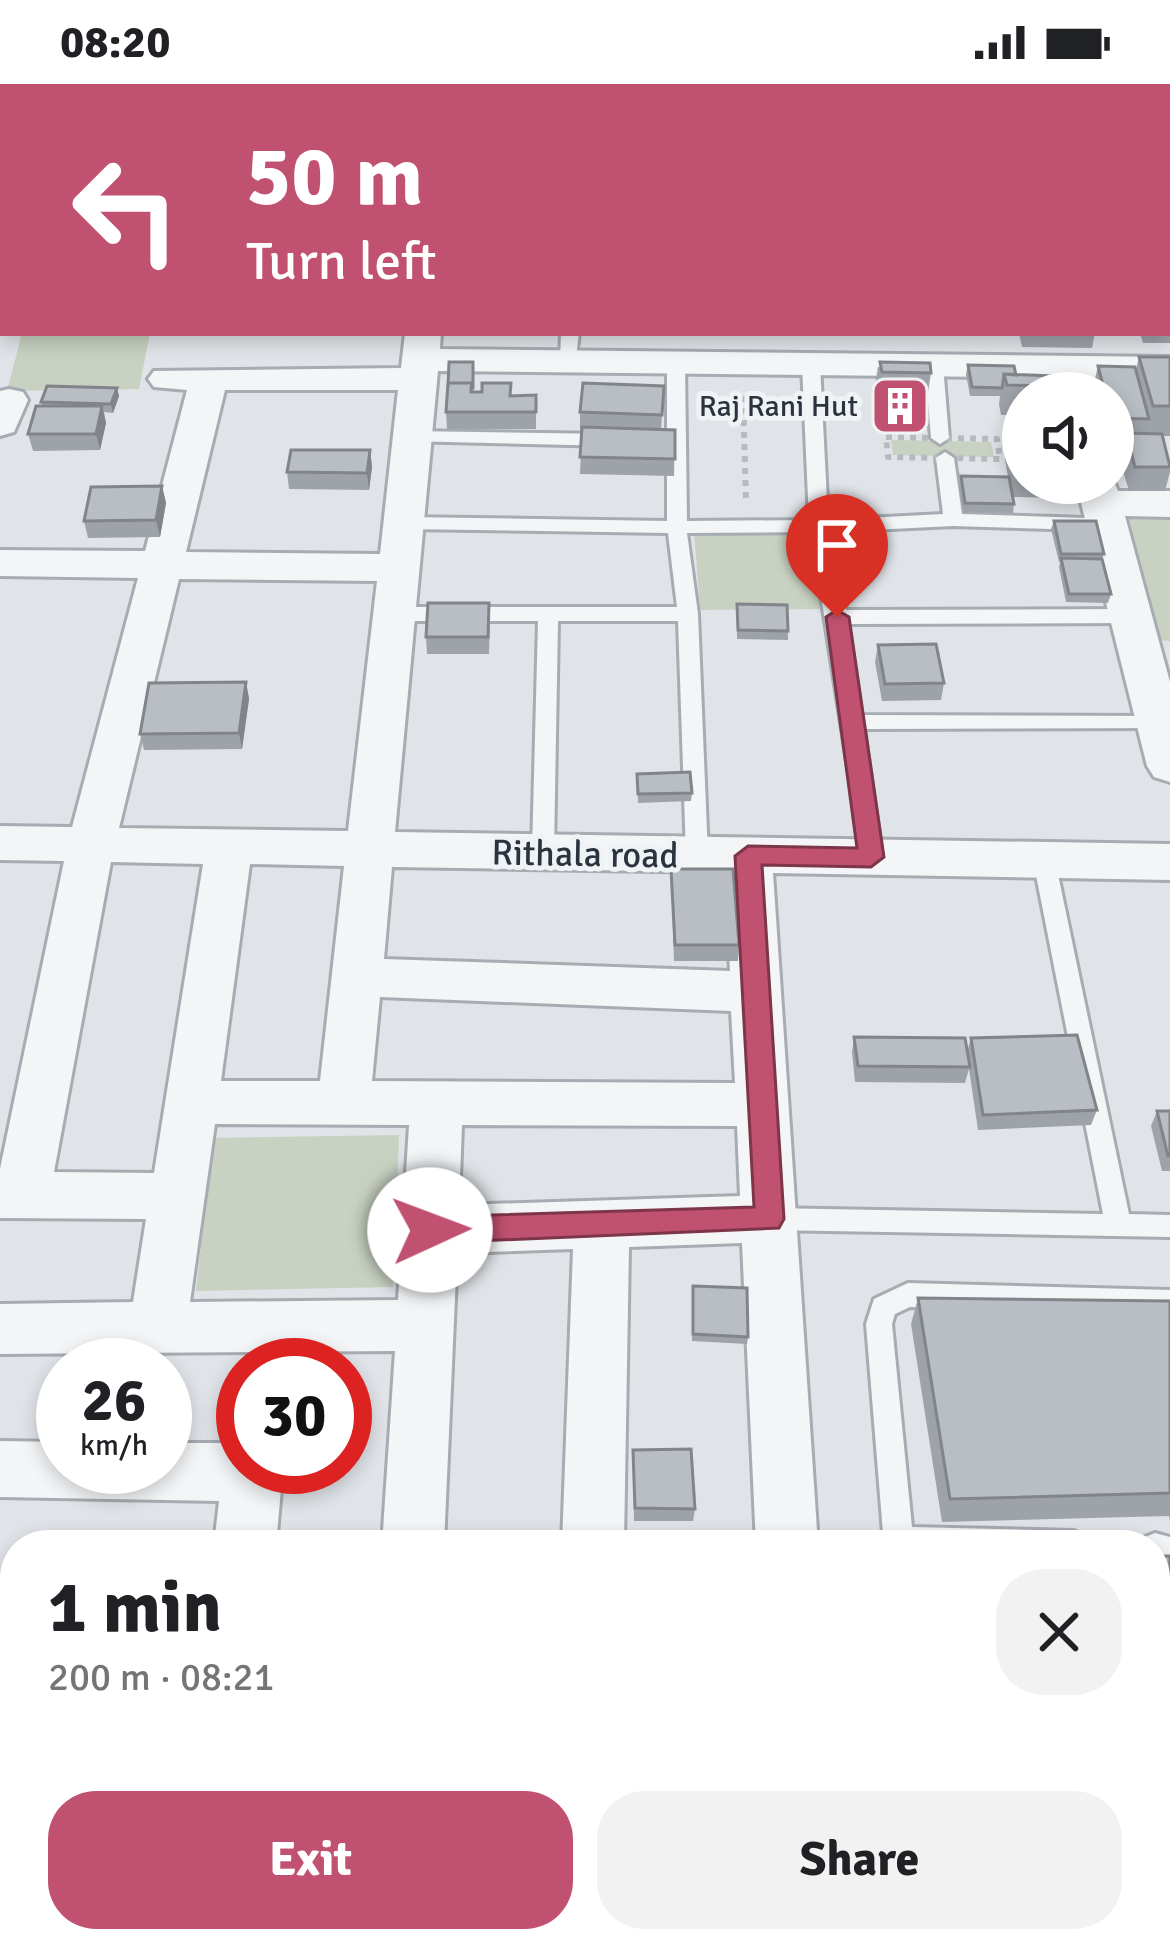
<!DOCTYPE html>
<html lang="en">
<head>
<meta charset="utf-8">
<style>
  :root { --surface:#fff; --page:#f2f2f2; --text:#202124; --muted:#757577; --accent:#c15171 }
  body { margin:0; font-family:Signika,sans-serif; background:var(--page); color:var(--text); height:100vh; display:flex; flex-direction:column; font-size:45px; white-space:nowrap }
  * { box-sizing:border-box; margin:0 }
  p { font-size:39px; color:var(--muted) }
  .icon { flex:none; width:66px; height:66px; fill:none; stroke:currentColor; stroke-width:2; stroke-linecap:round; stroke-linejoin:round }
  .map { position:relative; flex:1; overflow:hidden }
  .drawer { position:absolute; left:0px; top:1446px; width:1170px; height:423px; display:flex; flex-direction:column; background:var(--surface); border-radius:48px 48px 0 0; box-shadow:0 6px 18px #0003 }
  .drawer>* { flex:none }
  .guide { position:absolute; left:0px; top:0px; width:1170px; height:252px; box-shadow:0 6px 18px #0003; background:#c15171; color:#fff; overflow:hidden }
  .controls { position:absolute; left:1002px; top:288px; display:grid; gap:24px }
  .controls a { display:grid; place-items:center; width:132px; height:132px; border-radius:50%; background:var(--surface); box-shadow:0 6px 18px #0003; font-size:60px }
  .speed { position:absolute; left:36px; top:1254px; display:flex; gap:24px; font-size:60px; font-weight:700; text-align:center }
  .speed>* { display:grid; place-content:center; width:156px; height:156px; border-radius:50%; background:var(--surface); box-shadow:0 6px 18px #0003; line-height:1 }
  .speed small { font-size:30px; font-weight:400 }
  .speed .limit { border:18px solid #d22; background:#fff; color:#111 }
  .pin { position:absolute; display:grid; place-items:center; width:102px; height:102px; color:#fff; margin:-123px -51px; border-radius:50% 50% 50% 0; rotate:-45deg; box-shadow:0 0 12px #0007 }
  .pin .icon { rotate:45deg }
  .me { position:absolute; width:132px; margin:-66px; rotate:88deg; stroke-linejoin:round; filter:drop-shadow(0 0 9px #0008) }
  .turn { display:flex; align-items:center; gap:42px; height:252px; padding:0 48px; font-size:54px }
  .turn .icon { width:156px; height:156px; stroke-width:2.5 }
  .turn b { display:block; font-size:84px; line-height:102px }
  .round { display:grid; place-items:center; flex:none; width:126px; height:126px; border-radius:48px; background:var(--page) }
  .overview { display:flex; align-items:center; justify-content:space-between; height:204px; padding:0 48px }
  h1 { font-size:72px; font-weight:800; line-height:90px }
  .button { display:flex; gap:24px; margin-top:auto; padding:24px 48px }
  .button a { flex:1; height:138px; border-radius:48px; background:var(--accent); color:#fff; font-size:48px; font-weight:800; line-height:138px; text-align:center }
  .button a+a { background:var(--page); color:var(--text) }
  .status { display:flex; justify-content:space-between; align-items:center; height:84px; padding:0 60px; background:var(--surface); direction:ltr }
  .status svg { height:33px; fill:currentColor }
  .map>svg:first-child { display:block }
  .green { fill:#c8d1c2 }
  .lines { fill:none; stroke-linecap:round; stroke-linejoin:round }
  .lane-casing { stroke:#a6acb2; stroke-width:6 }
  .street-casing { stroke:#a6acb2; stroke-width:6 }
  .path { stroke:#b7bbc0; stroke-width:6; stroke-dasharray:6 6; stroke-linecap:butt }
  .lane { fill:#f3f5f7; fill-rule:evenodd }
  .street { fill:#f3f5f7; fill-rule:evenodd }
  .wall { fill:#9ea3a9 }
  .shaded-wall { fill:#818589 }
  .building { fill:#b8bec4; stroke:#818589; stroke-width:3 }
  .route { fill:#c15171; stroke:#7d3549; stroke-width:3 }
  .labels { text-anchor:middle; stroke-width:10; stroke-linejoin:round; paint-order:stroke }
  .far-poi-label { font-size:30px; fill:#2b343e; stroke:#f0f3f6; text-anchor:end }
  .street-label { font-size:36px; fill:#2b343e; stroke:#f0f3f6 }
</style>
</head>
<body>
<div class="status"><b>08:20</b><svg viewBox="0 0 49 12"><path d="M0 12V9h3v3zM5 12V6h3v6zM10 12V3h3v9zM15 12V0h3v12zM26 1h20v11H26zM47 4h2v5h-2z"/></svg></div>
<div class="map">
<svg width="1170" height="1867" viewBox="0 0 1170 1867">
  <rect width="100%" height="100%" fill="#e0e4e8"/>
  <!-- green -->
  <path class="green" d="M22 249H150L139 305 7 307Z
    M891 356 991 358 994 373 893 371Z
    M1125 427 1170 428V557L1155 556Z
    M817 446 828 525 700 526 694 447Z
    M399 1051 393 1203 196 1207 213 1054Z"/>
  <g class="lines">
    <!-- lane casing -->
    <g class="lane-casing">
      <path id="lane" d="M1040 0H1054L1055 3H1041Z
        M561 249H579L575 281 569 282 560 277Z
        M676 274 685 279 687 437 809 436 802 280 811 275 820 280 828 436 943 430 936 374 945 368 954 374 962 430 1086 434 1096 440 1086 446 953 442 830 448 846 526 1131 525 1141 532 1131 539 848 540 861 631 1159 632 1170 639 1166 644 864 645 882 773 871 781 863 779 811 448 687 449 698 530 708 771 697 779 686 771 678 537H558L554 768 543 776 535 774 532 768 538 537H395L385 530 395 523H677L668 449 404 445 394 439 404 433 667 437V279Z
        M934 276 943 281 949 354 940 360 931 354 925 281Z
        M411 347 611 350 620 356 611 362 405 357V349Z
        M1044 768 1055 776 1129 1130 1170 1131V1153L769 1146 760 1143 756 1135 760 1127 769 1124 1103 1130 1033 776Z
        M908 1199 1170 1206V1230L910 1223 895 1230 892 1240 912 1443 1074 1447 1084 1451 1089 1461H884L866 1240 874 1215Z
        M1155 1449 1170 1453V1481L1155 1477V1461H1141L1145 1453Z
        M16 1854H48L47 1867H13Z
        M216 1854H248L247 1867H213Z
        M921 1854H953L955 1867H921Z"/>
    </g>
    <!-- street casing -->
    <g class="street-casing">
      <path id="street" d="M52 0H84L51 3Z
        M218 0H250L217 3Z
        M434 0H466L433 3Z
        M712 0H744V3H712Z
        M956 0H988V3H956Z
        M1108 0H1140L1141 3H1109Z
        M1167 78H1170V98H1167Z
        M3 104V131H0V105Z
        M405 249H441L440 265 1170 273V295L438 287 395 748 1170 760V796L773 789 818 1461H756L742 1159 629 1163 624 1461H562L573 1165 457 1169 444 1461H382L395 1267 0 1270V1220L133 1218 146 1135 0 1134V1085L64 777 0 776V742L72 743 138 494 0 492V466L145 467 187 306 154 303 148 295 154 287 401 284ZM225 306H398L380 470 186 468ZM179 495 377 497 348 747 119 744ZM111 778 203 780 154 1089 54 1088ZM250 780 344 782 320 997H221ZM392 783 725 788 730 887 384 875ZM380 913 731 927 735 999 372 997ZM215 1040 409 1041 398 1216 190 1218ZM462 1041 737 1042 740 1112 459 1121Z
        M9 305 23 308 28 316 14 348 0 352V307Z
        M1113 395 1118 407H1170V433L1125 432 1170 598V698L1154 693 1147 682 1076 399H1113Z
        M0 1357 63 1358V1383H165V1359H243V1383H283L276 1461H214L219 1417 0 1413Z
        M0 1553H15V1617H0Z
        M775 1854H845L846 1867H776Z"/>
    </g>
    <!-- path -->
    <path class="path" d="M743 312 746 417
      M886 353 997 355 1000 375 888 373Z"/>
    <!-- lane -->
    <use href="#lane" class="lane"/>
    <!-- street -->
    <use href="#street" class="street"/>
  </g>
  <!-- wall -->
  <path class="wall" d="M80 0H141L140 3H80Z
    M152 0H216L215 3H153Z
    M241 0H278V3H241Z
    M305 0H323L322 3H305Z
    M549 0H680V3H548Z
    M751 0H870L869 3H751Z
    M932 0H959V3H932Z
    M986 0H1046L1045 3H987Z
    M1051 0H1120L1119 3H1052Z
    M1134 0H1170V53H1167V3H1135Z
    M1167 102H1170V259H1143L1140 249H1167Z
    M1019 249H1095L1092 264 1022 263Z
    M1139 273H1170V352H1162L1170 377V388L1165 407H1129L1119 374 1125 351H1113V309H1096L1094 299 1098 282 1136 285Z
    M473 278V308L511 312 536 311V345H447L446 328Z
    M880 278 931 289 925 327 877 326 874 307 878 283H880Z
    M968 281 1016 291 1056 302 1055 309H1023V331H1001L999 320 1000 312H970L966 290Z
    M664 302 661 346H675L674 392 580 390 582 345H580V328Z
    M117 304 119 312 113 329 104 328 106 339 100 366 33 367 28 350 42 322 41 318Z
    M1011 345H1023V399H1066L1062 414 1013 413 1014 420 1013 429 963 428 959 401 961 392 1008 393 1005 375Z
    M370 366 372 383 369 406 289 405 287 388Z
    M162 402 166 419 160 453 88 454 84 437Z
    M1054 437 1104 470 1102 475 1111 510 1108 519 1066 518 1059 483 1060 478H1059L1051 445Z
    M737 520 788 547V556L737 555Z
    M490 536 489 570H427L426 553Z
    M878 561 944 599 941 616 882 617 875 578Z
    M246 598 249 615 242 665 144 666 140 650Z
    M637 690 692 709 691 717 638 719Z
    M671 785 739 861 738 877H674Z
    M854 953 967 968 971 954 1097 1026 1091 1041 978 1046 969 985 965 999 855 998 852 968Z
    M1157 1027H1170V1087H1162L1151 1042Z
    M693 1202 748 1253 747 1260 692 1257Z
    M918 1214 1170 1217V1438L1169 1432 942 1438 911 1240Z
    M633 1366 695 1425 693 1437H634Z
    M1155 1472H1170V1612H1155Z
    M973 1854H1155L1170 1867H976Z"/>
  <!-- shaded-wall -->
  <path class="shaded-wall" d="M117 304 119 312 113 329 111 320Z
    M102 322 106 339 100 366 96 350Z
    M370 366 372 383 369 406 367 389Z
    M162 402 166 419 160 453 156 436Z
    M246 598 249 615 242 665 239 649Z"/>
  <!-- building -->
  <path class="building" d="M88 0H125L124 3H87Z
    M329 0H363V3H328Z
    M382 0H408V3H381Z
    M549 0H588V3H548Z
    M644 0H680V3H645Z
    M759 0H811V3L759 2Z
    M811 0H832L833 3H811Z
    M1156 0H1170V17H1167V3H1158Z
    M1167 102H1170V135H1167Z
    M1167 153H1170V181L1167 173Z
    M1167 204H1170V243H1167Z
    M1139 273H1170V322H1153Z
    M449 278H473V304H471L472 299H448V303Z
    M880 278 930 279 931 289 882 288Z
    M968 281 1014 282 1016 291 1004 290 1002 304 972 303Z
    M1098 282 1135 283 1149 335 1113 334V309H1105Z
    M1004 290 1054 292 1056 302 1007 301Z
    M448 299H472L471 308H482V299H511L510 312 536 311V328H446Z
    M583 299 664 302 662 331 580 328Z
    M47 302 117 304 111 320 41 318Z
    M36 322H102L96 350H28Z
    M582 343 675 346V375L580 373Z
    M1011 345H1023V383H1017Z
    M1126 349 1162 350 1170 383H1135Z
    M291 366H370L367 389 287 388Z
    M961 392 1009 393 1014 420 965 419Z
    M162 402 156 436 84 437 91 403Z
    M1054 437H1096L1104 470H1061Z
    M1061 474 1102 475 1111 510H1069Z
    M428 519H489L488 553H426Z
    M737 520 787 521 788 547 738 546Z
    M936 560 944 599 885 600 878 561Z
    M246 598 239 649 140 650 149 599Z
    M690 688 692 709 638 710 637 690Z
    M671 785H733L739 861H675Z
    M1077 951 1097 1026 983 1031 971 954Z
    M854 953 965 954 970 983 858 982Z
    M1157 1027H1170V1072H1168Z
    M693 1202 747 1204 748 1253 693 1250Z
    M918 1214 1170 1217V1409L950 1415Z
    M691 1365 695 1425 635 1424 633 1366Z
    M1155 1472H1170V1596H1155Z
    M1163 1705 1170 1728V1867H990L987 1854H1155V1706Z"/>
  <!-- route -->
  <path class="route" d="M837 526 849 533 884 773 871 783 762 781 784 1135 779 1144 430 1159 420 1155 416 1146 420 1137 430 1133 754 1123 735 772 748 762 857 764 826 533Z"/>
  <!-- icons -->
  <defs>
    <g id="building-square" transform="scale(3)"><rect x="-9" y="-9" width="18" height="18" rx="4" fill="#c15171" stroke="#f0f3f6"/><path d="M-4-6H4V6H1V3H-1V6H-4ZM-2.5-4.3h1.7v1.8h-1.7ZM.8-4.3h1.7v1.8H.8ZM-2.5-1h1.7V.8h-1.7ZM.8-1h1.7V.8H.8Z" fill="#fff"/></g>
  </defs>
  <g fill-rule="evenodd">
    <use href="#building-square" x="900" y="322"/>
  </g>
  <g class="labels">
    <!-- far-poi labels -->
    <g class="far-poi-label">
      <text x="858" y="332">Raj Rani Hut</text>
    </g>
    <!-- street labels -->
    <g class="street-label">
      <text transform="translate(585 769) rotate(1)" y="13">Rithala road</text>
    </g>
  </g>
</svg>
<div class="controls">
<a><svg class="icon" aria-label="sound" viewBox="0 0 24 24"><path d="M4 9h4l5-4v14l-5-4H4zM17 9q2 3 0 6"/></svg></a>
</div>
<div class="speed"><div>26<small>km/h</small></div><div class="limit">30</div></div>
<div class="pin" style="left:837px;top:533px;background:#d93025"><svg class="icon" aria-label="arrive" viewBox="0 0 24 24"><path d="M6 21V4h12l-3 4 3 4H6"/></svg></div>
<svg class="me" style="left:430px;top:1146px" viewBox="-20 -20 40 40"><circle r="19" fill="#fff"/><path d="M0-13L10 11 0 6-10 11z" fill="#c15171"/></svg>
<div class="guide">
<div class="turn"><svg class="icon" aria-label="left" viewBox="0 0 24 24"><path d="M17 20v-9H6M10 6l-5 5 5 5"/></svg><div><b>50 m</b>Turn left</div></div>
</div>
<section class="drawer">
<div class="overview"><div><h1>1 min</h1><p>200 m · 08:21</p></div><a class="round"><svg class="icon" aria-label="close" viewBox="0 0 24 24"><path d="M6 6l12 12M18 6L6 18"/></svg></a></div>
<div class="button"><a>Exit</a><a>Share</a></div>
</section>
</div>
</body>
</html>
